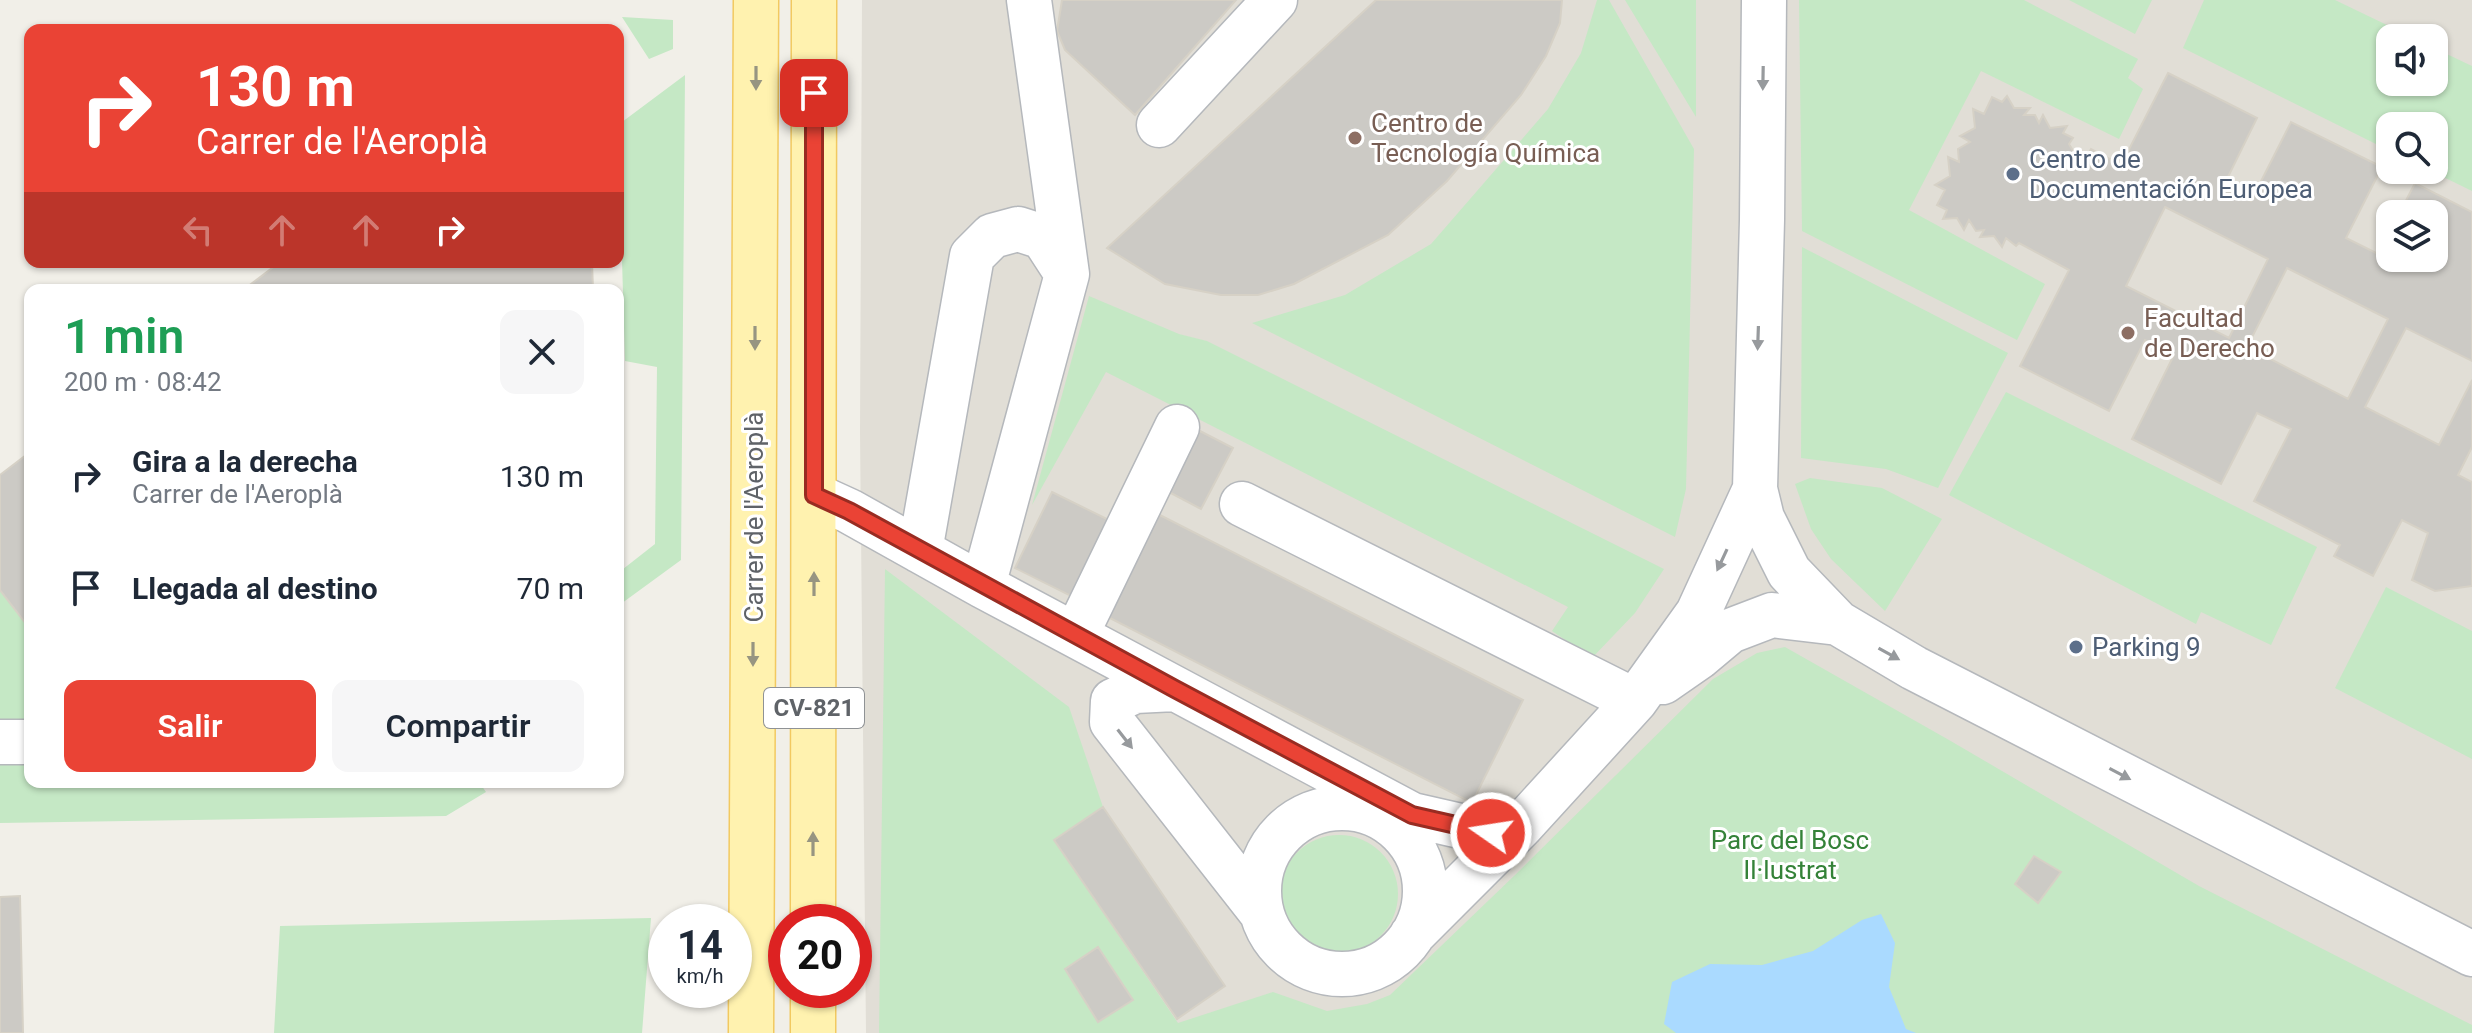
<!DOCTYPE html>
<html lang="es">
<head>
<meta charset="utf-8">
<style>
  :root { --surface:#fff; --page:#f6f6f7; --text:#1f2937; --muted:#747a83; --accent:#ea4335 }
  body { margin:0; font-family:Roboto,sans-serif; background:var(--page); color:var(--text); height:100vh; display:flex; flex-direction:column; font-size:30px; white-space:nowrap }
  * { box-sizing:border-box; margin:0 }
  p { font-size:26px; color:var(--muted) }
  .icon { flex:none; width:44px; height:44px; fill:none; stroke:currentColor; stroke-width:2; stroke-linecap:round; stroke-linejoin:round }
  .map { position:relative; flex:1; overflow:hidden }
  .sheet { position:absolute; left:24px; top:284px; width:600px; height:504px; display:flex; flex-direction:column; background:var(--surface); border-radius:16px; box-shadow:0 2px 6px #0004 }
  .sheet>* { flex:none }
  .guide { position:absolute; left:24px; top:24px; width:600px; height:244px; border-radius:16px; box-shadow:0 2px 6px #0004; background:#ea4335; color:#fff; overflow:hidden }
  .controls { position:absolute; left:2376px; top:24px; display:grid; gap:16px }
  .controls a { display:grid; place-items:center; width:72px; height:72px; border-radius:16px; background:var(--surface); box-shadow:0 2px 6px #0004; font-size:40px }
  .speed { position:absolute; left:648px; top:904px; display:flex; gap:16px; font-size:40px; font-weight:700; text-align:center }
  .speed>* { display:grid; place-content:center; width:104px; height:104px; border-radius:50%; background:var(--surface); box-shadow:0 2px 6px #0004; line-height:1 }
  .speed small { font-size:20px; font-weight:400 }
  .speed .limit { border:12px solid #d22; background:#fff; color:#111 }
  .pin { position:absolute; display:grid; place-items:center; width:68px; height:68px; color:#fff; margin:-34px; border-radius:16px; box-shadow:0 4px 12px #0006 }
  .me { position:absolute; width:88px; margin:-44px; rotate:283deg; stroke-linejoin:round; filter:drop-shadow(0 0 6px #0008) }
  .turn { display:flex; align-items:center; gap:28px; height:168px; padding:0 40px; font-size:36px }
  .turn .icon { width:104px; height:104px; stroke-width:2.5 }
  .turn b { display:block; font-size:56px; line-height:68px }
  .lanes { display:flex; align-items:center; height:76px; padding:0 40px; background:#0003; justify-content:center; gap:40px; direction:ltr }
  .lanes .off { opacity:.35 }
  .round { display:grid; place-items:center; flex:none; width:84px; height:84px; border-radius:16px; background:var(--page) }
  .head { display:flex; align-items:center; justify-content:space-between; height:136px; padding:0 40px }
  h1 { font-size:48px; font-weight:600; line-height:60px; color:#1e9e55 }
  .cta { display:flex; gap:16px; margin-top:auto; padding:16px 40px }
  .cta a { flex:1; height:92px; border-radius:16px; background:var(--accent); color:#fff; font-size:32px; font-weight:600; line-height:92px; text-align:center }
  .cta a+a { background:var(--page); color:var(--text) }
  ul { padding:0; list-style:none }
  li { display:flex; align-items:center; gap:24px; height:112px; padding:0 40px }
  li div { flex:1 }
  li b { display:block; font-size:30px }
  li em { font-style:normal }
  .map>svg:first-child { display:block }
  .education { fill:#e1ded6; fill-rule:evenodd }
  .green { fill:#c5e8c5 }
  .water { fill:#aadaff }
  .building { fill:#cccac5; stroke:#d6d1c6; stroke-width:2; fill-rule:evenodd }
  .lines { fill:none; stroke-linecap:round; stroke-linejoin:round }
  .minor-casing { stroke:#b5b8bc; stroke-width:47 }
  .major-casing { stroke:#f2c960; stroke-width:47 }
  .minor { stroke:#fff; stroke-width:44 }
  .major { stroke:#fff2af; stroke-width:44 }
  .oneway { fill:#979581 }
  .oneway2 { fill:#979a9d }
  .route-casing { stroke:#982c22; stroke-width:20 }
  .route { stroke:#ea4335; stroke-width:14 }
  .education-dot { fill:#8d6e63; stroke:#fff; stroke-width:3 }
  .service-dot { fill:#5c6f8a; stroke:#fff; stroke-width:3 }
  .labels { text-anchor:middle; stroke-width:6; stroke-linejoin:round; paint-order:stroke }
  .shield { fill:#fff; stroke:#8f9295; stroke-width:2 }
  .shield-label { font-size:24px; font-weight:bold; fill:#5f6368 }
  .education-label { font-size:26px; fill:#785e54; stroke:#fff; text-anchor:start }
  .service-label { font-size:26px; fill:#4e5e75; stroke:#fff; text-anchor:start }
  .street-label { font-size:26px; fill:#5f6368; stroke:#fff }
  .park-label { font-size:26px; fill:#348238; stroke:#fff }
</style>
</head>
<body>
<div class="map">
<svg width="2472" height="1033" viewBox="0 0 2472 1033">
  <rect width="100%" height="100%" fill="#f1efe8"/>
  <!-- education -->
  <path class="education" d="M862 0H2472V1033H866L860 432ZM2390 38H2434V82H2390ZM2390 126H2434V170H2390ZM2390 214H2434V258H2390Z"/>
  <!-- green -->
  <path class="green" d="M1597 0H1609L1694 149 1686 489 1675 537 1252 323 1345 295 1431 244 1548 109 1581 53Z
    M1625 0H1696V117Z
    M1799 0H2024L2138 59 2128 78 2143 89 2119 139 1981 71 1909 210 2045 284 2017 340 1802 231Z
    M2069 0H2152L2135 34Z
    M2204 0H2335L2414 38H2390V82H2434V48L2472 66V191L2429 170H2434V126H2390V151L2183 48Z
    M622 17 673 20V49L649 59Z
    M685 75 681 560 618 606V573L655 544 657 367 625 361 618 125Z
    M1802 247 2008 353 1938 488 1886 469 1801 458Z
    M1089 296 1179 334 1207 341 1664 569 1635 613 1592 658 1552 631 1568 607 1106 372 1032 505Z
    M2006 392 2317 547 2271 645 2201 612 2196 624 1949 495Z
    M1810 478 1882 488 1942 519 1885 611 1831 559 1811 529 1795 484Z
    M885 569 1069 707 1103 807 1054 840 1178 1023 1273 992 1327 1011 1367 1004 1390 995 1515 875 1713 679 1757 653 1785 647 1949 740 2199 886 2472 1025V1033H879Z
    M2386 587 2472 631V759L2335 688Z
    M0 590 30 629V725H0Z
    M0 761H30V782H479L486 792 446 816 0 823Z
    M1280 894a59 59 0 1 1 118 0a59 59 0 1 1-118 0Z
    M651 918 642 1033H274L280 926Z"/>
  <!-- water -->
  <path class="water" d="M1881 914 1895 943 1889 987 1906 1029 1916 1033H1676L1664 1024 1672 982 1710 964 1762 965 1813 951 1862 920Z"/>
  <!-- building -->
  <path class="building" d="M1062 0H1236L1135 115 1065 50 1057 31Z
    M1376 0H1562L1560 23 1546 56 1521 95 1447 181 1388 235 1294 284 1258 295H1221L1165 284 1107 248Z
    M2168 73 2257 118 2223 187 2251 201 2291 122 2382 167 2346 238 2378 254 2390 232V258H2434V214H2399L2415 183 2472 212V361L2406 328 2365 407 2439 445 2472 380V447L2458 475 2472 482V586L2435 591 2412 580 2428 533 2402 520 2373 576 2334 556 2340 545 2254 501 2291 429 2257 413 2221 484 2132 439 2174 355 2145 340 2109 411 2020 366 2069 270 2019 243 2016 246 2006 238 2002 247 1994 236 1980 237 1984 230 1976 231 1969 220 1964 230 1957 218 1943 219 1947 210 1937 205 1945 190 1935 185 1950 176 1948 157 1959 162 1958 149 1970 142 1960 136 1975 128 1973 109 1984 114 1992 97 2002 102 2007 96 2014 108H2030L2024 115H2035L2039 123 2043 115 2050 128 2067 126 2063 133 2073 138 2069 144 2075 154H2088L2091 149 2121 165ZM2165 207 2268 259 2229 338 2126 286ZM2287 268 2388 319 2348 399 2247 347Z
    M280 262H592L593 290H243Z
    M1198 430 1233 448 1201 509 1167 491Z
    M30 452V629L0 590V475Z
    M1052 492 1117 524 1079 600 1015 568Z
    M1150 510 1523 700 1472 803 1102 614Z
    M1103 807 1225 986 1177 1019 1054 840Z
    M2034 856 2061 872 2038 903 2015 884Z
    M20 896 23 1033H0V897Z
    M1098 947 1133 1000 1098 1022 1065 969Z"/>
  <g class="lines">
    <!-- minor casing -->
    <g class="minor-casing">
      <path id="minor" d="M1764 0 1762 220 1755 489 1762 518 1789 572 1838 623 1914 668 2472 954
        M1159 125 1275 0
        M814 495 849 511 983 586 1412 815 1491 833 1521 826
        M1242 504 1635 701
        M920 551 972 256 992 236 1018 229 1043 237 1067 274
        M983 586 1067 274 1029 0
        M1076 635 1177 427
        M1663 682 1699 657 1730 631 1772 615 1838 623
        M1175 689 1135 691 1113 701 1112 722 1261 912
        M0 742H30
        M1259 891a83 83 0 1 1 166 0a83 83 0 1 1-166 0Z
        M1412 935 1521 826 1635 701 1698 613 1755 489"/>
    </g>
    <!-- major casing -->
    <g class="major-casing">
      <path id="major" d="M813 922 814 0
        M751 1033 756 0
        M813 1033V990"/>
    </g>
    <!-- minor -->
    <use href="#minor" class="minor"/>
    <!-- major -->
    <use href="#major" class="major"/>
  </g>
  <!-- one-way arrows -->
  <defs><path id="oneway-solid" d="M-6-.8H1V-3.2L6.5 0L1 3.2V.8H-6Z" transform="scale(2)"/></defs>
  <g class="oneway">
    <use href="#oneway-solid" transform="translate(756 78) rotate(90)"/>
    <use href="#oneway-solid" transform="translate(755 338) rotate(90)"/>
    <use href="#oneway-solid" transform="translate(814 584) rotate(-90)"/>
    <use href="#oneway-solid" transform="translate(753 654) rotate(90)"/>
    <use href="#oneway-solid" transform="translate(813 844) rotate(-90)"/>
  </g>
  <g class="oneway2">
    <use href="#oneway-solid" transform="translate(1763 78) rotate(91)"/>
    <use href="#oneway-solid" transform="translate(1758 338) rotate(92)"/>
    <use href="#oneway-solid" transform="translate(1722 560) rotate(115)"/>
    <use href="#oneway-solid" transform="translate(1889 654) rotate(29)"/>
    <use href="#oneway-solid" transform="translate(1125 739) rotate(52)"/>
    <use href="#oneway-solid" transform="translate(2120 774) rotate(28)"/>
  </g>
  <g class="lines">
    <!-- route casing -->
    <g class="route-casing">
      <path id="route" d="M814 93V495L849 511 1175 689 1412 815 1491 833"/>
    </g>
    <!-- route -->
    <use href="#route" class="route"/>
  </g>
  <!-- markers -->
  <g class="education-dot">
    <circle cx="1355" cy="138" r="8"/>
    <circle cx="2128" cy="333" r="8"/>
  </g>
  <g class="service-dot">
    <circle cx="2013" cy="174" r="8"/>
    <circle cx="2076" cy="647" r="8"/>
  </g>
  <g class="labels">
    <!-- shield labels -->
    <rect class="shield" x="764" y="688" width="100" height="40" rx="6"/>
    <g class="shield-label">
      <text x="814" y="716">CV-821</text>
    </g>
    <!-- education labels -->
    <g class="education-label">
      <text x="1371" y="132">Centro de<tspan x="1371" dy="30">Tecnología Química</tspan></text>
      <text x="2144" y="327">Facultad<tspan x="2144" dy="30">de Derecho</tspan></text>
    </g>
    <!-- service labels -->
    <g class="service-label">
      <text x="2029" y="168">Centro de<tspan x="2029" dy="30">Documentación Europea</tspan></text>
      <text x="2092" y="656">Parking 9</text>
    </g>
    <!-- street labels -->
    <g class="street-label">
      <text transform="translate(754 517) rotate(-90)" y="9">Carrer de l'Aeroplà</text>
    </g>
    <!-- park labels -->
    <g class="park-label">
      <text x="1790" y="849">Parc del Bosc<tspan x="1790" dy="30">Il·lustrat</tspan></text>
    </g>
  </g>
</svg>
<div class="controls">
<a><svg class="icon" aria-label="sound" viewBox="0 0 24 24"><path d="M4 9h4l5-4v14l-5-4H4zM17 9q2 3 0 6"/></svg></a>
<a><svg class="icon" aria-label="search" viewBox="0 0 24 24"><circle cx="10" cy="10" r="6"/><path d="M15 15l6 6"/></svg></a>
<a><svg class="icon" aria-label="layers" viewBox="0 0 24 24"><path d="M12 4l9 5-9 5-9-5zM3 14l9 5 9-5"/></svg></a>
</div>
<div class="speed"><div>14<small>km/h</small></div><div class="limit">20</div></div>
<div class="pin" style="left:814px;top:93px;background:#d93025"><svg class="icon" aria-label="arrive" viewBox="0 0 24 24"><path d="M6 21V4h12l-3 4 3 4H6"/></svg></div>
<svg class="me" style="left:1491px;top:833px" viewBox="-20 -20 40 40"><circle r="17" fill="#ea4335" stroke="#fff" stroke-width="3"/><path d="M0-11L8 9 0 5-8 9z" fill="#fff"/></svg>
<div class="guide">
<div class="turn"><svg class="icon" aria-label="right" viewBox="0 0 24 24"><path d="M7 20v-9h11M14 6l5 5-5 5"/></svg><div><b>130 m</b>Carrer de l'Aeroplà</div></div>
<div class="lanes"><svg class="icon off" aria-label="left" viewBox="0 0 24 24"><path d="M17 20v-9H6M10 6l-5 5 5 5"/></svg><svg class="icon off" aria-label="ahead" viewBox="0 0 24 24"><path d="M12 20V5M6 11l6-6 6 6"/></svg><svg class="icon off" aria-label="ahead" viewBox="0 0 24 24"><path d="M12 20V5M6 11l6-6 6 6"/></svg><svg class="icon" aria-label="right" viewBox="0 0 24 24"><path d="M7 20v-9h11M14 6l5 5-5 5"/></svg></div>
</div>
<section class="sheet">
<div class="head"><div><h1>1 min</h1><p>200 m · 08:42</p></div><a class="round"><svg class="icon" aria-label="close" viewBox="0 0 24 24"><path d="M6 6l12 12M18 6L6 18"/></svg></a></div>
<ul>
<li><svg class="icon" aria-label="right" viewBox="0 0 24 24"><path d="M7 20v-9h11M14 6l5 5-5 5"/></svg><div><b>Gira a la derecha</b><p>Carrer de l'Aeroplà</p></div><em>130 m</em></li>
<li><svg class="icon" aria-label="arrive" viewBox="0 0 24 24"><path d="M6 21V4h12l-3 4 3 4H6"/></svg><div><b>Llegada al destino</b></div><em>70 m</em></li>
</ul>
<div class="cta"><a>Salir</a><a>Compartir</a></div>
</section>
</div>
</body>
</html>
